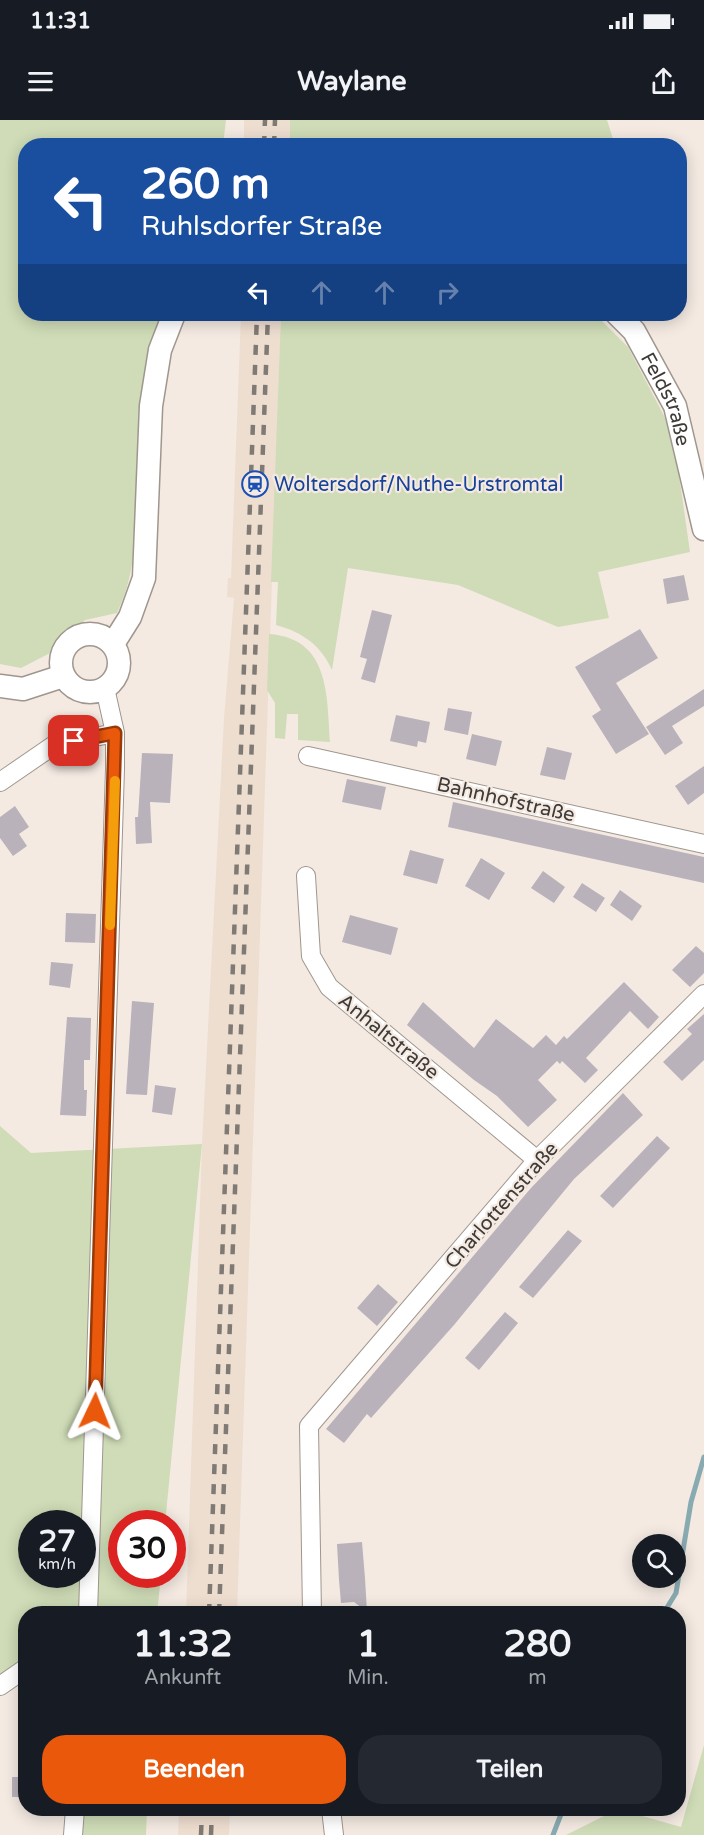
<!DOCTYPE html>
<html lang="de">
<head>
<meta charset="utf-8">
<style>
  :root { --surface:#171b24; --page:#242831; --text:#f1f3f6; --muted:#9ea1a6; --accent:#ea580c }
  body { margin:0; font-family:"Varela Round",sans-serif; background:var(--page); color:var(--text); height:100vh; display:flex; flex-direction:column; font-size:22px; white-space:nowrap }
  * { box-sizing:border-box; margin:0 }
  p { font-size:20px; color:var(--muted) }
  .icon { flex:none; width:33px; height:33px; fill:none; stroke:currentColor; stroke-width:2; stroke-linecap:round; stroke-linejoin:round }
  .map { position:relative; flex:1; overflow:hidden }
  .sheet { position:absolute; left:18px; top:1486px; width:668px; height:210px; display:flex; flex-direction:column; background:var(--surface); border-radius:24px; box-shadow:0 3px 15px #0003 }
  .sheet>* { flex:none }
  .top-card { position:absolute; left:18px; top:18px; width:669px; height:183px; border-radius:24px; box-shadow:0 3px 15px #0003; background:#1a4fa0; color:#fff; overflow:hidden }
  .buttons { position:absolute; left:632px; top:1414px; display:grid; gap:12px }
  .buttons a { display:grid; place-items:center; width:54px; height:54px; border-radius:50%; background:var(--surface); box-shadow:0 3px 15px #0003; font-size:30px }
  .speed { position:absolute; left:18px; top:1390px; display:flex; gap:12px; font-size:30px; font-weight:700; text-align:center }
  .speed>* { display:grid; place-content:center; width:78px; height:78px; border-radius:50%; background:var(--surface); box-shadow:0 3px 15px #0003; line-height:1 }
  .speed small { font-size:15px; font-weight:400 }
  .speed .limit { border:9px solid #d22; background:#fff; color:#111 }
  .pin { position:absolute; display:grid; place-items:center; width:51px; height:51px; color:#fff; margin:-26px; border-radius:12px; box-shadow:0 3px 9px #0006 }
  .me { position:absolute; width:66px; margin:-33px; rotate:2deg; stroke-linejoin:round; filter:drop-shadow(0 0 4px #0008) }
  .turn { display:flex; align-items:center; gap:21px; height:126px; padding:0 24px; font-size:27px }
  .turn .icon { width:78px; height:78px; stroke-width:2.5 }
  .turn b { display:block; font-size:42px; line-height:51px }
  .lanes { display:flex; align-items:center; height:57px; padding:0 24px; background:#0003; justify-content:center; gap:30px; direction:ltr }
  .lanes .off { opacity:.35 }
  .eta { display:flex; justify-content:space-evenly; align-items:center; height:102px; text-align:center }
  .eta b { font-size:36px; font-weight:700; line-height:42px }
  .button { display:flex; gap:12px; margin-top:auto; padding:12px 24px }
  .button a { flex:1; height:69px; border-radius:24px; background:var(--accent); color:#fff; font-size:24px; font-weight:700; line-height:69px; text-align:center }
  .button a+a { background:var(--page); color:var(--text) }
  .status { display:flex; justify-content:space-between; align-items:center; height:42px; padding:0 30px; background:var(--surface); direction:ltr }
  .status svg { height:16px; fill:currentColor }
  header { display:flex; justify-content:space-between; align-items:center; height:78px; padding:0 24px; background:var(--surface); font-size:27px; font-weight:700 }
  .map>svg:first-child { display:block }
  .built { fill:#eeded0 }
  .green { fill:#cfdcb7; fill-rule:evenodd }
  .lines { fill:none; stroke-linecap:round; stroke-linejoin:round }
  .stream { stroke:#88aab1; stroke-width:5 }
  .building { fill:#b9b2bb }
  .minor-casing { stroke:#9f968e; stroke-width:20 }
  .tertiary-casing { stroke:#9f968e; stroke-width:25 }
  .minor { stroke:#fff; stroke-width:18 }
  .tertiary { stroke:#fff; stroke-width:22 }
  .rail { stroke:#807a75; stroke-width:4.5; stroke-dasharray:10 10; stroke-linecap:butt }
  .route-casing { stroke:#983908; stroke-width:15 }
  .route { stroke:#ea580c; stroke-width:10 }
  .slow { stroke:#f59e0b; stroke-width:10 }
  .labels { text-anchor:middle; stroke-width:4.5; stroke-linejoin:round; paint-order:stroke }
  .street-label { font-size:20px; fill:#3f3b38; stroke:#f4eae2 }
  .transit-label { font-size:20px; fill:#164399; stroke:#f4eae2; text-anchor:start }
</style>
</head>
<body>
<div class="status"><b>11:31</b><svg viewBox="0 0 49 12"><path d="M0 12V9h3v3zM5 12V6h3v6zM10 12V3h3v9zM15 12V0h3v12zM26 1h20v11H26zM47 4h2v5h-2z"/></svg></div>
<header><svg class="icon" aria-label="menu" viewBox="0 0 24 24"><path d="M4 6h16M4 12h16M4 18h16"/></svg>Waylane<svg class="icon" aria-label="share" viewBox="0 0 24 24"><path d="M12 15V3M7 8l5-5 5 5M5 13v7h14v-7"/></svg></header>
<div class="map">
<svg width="704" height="1715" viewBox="0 0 704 1715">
  <rect width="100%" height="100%" fill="#f4eae2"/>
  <!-- built -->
  <path class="built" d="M244 0H290V25H244Z
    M241 194H281L237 1494H186L202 1024 224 598 234 478 227 477 228 458H231Z
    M179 1689H230L229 1715H178Z"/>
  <!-- green -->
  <path class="green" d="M0 0H226L223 25 26 26V194H161C145 239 139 286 137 334 135 388 141 444 117 493L85 500 58 529 21 548 0 544Z
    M290 0H607L615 25H290Z
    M281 194H595L628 227 673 313 690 432 598 452 609 498 558 507 458 465 348 448 332 550C321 525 302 512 276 505L278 462H271Z
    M269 514C330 518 327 577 330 622L298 620V594H287L285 619 275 618V583L267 570Z
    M0 1006 31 1033 202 1024 165 1404H122V1455H161L157 1494H26L25 1548 0 1566ZM32 1404H82V1455H32Z
    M704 1625V1715H566L618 1689 681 1707Z
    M75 1689H147L146 1715H73Z"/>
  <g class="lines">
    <!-- stream -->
    <path class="stream" d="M663 1494 676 1473 691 1382 704 1337
      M553 1715 563 1689"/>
  </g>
  <!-- building -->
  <path class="building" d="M684 455 689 480 667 484 663 459Z
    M372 490 392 495 375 563 361 559 367 539 360 537Z
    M640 509 658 538 616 563 649 614 616 634 592 596 601 590 575 547Z
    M704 569V586L672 606 683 623 665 635 646 607Z
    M448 588 472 592 468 615 444 610Z
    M396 595 430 602 426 623 418 621 417 627 390 621Z
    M472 614 502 621 496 646 466 639Z
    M547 627 572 633 565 660 540 655Z
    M142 633 173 634 170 683 150 682 152 723 136 724 135 697H138Z
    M704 646V673L688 685 675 666Z
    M347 659 386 667 381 690 342 682Z
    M453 682 704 737V763L448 707Z
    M15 686 29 707 19 714 27 726 13 736 0 718V697Z
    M410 730 444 739 437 764 403 755Z
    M481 738 505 753 489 780 465 766Z
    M543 751 565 767 554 783 531 768Z
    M582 763 605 778 596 792 573 777Z
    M620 770 642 786 632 801 610 785Z
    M66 793 96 794 95 823 65 822Z
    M350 795 398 808 391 835 342 822Z
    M696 826 704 833V853L690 867 672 850Z
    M51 842 73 844 70 868 49 865Z
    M624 862 659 897 648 909 630 891 586 938 598 950 585 963 562 941 560 944 557 941 538 960 557 980 528 1007 497 976 474 960 407 905 423 882 474 928 496 899 533 928 546 915 556 925 564 916 567 919Z
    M132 881 154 883 147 975 126 974Z
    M704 894V940L682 961 663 942 692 914 687 909Z
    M67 897 91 898 90 940H84V970H87L86 996 60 995Z
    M155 965 176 968 172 995 152 992Z
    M623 973 643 995 574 1059 454 1205 371 1298 367 1294 344 1323 326 1309 531 1068Z
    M657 1016 670 1028 613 1088 600 1076Z
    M568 1110 582 1121 533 1178 519 1167Z
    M378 1164 398 1182 377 1206 357 1188Z
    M505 1192 518 1203 479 1250 465 1238Z
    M362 1422 365 1458 367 1492 354 1482 341 1483 339 1460 337 1424Z
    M12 1657H26V1677H12Z"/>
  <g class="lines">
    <!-- minor casing -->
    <g class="minor-casing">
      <path id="minor" d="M308 636 704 724
        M0 662 54 625 115 613
        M306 756 311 836 329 867 537 1040
        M88 1494 115 649V613L105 568
        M312 1494 309 1306 537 1040 704 874
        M0 1566 26 1548
        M331 1689 334 1715
        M73 1715 75 1689"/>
    </g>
    <!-- tertiary casing -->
    <g class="tertiary-casing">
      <g id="tertiary">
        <path id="s1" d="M617 194 634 211 675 286 704 409"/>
        <circle cx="90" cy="543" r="29"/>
        <path d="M113 524 130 497 144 458 151 286 160 230 174 194"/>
        <path d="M0 566 23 569 63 556"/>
      </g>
    </g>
    <!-- minor -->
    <use href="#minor" class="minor"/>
    <!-- tertiary -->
    <use href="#tertiary" class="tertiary"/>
    <!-- rail -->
    <path class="rail" d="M264 26 265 0
      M274 26 275 0
      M209 1494 257 194
      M219 1494 268 194
      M201 1715 202 1689
      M211 1715 212 1689"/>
  </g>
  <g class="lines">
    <!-- route casing -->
    <g class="route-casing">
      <path id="route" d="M74 621 115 613 95 1291"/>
    </g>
    <!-- route -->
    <use href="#route" class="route"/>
    <!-- slow -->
    <path class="slow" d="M110 805 115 661"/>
  </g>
  <!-- icons -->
  <defs>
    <g id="station-ring" transform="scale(1.35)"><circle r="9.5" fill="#f4eae2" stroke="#1a4fb4" stroke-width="1.5"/><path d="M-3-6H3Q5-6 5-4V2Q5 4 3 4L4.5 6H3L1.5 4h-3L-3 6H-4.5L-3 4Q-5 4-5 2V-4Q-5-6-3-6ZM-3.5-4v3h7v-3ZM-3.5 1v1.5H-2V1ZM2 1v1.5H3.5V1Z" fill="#1a4fb4"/></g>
  </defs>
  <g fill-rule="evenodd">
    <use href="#station-ring" x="255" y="364"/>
  </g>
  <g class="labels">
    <!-- street labels -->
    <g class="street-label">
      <text dy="7" stroke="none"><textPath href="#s1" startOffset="100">Feldstraße</textPath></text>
      <text transform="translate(506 679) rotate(13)" y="7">Bahnhofstraße</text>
      <text transform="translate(389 916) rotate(39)" y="7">Anhaltstraße</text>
      <text transform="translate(501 1085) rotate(-49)" y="7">Charlottenstraße</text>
    </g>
    <!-- transit labels -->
    <g class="transit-label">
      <text x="274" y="371">Woltersdorf/Nuthe-Urstromtal</text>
    </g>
  </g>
</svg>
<div class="buttons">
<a><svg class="icon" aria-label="search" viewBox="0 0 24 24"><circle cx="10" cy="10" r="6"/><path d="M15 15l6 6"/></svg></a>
</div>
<div class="speed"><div>27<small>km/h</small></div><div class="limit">30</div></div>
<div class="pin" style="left:74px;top:621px;background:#d93025"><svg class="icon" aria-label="arrive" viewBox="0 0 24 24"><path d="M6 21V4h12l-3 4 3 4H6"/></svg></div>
<svg class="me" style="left:95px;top:1291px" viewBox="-20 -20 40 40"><path d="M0-17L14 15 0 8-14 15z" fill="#ea580c" stroke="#fff" stroke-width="4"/></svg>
<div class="top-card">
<div class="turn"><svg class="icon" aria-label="left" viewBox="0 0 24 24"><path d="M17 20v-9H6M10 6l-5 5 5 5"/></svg><div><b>260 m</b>Ruhlsdorfer Straße</div></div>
<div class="lanes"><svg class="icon" aria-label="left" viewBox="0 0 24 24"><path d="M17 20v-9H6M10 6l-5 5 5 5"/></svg><svg class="icon off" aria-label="ahead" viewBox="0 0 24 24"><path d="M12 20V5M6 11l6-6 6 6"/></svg><svg class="icon off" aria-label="ahead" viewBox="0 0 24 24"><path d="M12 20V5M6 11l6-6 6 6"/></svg><svg class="icon off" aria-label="right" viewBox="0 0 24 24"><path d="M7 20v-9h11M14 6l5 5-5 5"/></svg></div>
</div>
<section class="sheet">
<div class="eta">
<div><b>11:32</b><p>Ankunft</p></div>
<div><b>1</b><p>Min.</p></div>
<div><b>280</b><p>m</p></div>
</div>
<div class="button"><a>Beenden</a><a>Teilen</a></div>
</section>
</div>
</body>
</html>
